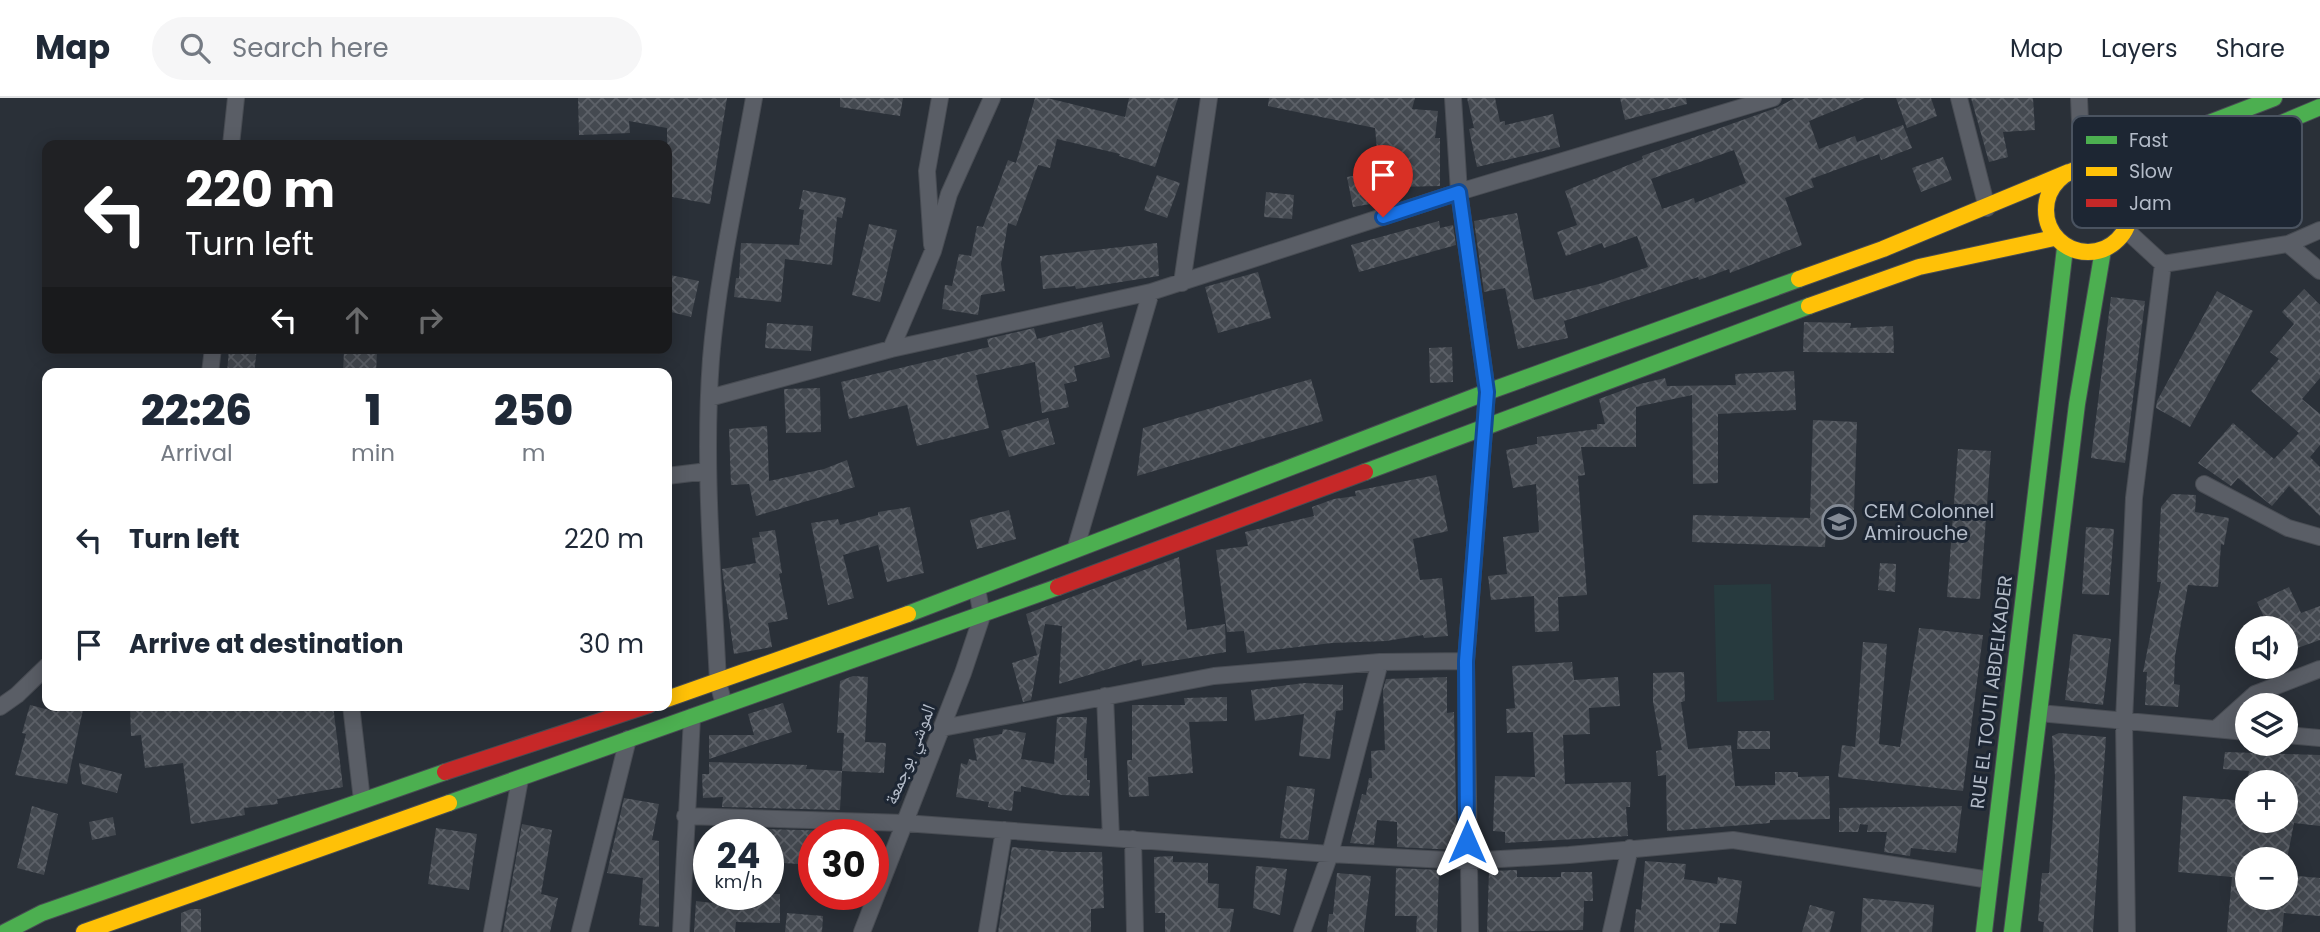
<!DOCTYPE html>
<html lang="en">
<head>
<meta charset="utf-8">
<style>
  :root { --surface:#fff; --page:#f6f6f7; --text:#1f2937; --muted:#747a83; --line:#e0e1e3 }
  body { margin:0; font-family:Poppins,"Noto Naskh Arabic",sans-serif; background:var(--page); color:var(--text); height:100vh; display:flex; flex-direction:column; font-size:26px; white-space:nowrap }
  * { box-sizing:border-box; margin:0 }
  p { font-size:23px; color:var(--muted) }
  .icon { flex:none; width:38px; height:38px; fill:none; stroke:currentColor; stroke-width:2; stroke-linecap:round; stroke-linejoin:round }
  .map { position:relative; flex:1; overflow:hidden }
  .drawer { position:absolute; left:42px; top:270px; width:630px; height:343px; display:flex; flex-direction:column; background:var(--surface); border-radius:14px; box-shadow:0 4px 18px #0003 }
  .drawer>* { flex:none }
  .top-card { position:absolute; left:42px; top:42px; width:630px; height:214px; border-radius:14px; box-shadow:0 4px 18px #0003; background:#202124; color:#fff; overflow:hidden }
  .tools { position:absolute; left:2235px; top:518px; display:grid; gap:14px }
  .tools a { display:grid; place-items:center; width:63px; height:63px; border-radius:50%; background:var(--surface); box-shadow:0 4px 18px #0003; font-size:35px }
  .speed { position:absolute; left:693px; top:721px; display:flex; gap:14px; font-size:35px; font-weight:700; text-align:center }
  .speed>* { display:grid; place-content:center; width:91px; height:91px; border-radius:50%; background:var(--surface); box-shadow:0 4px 18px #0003; line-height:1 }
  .speed small { font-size:18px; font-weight:400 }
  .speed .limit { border:10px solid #d22; background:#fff; color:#111 }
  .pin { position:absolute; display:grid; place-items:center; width:60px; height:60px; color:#fff; margin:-72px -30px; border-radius:50% 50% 50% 0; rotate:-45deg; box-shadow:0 0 7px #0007 }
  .pin .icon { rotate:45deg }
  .me { position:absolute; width:77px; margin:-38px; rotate:0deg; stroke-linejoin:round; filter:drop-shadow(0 0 5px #0008) }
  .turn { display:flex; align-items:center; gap:24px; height:147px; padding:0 28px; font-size:32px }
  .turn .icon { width:91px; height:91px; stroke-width:2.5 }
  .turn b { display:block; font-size:49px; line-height:60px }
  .lanes { display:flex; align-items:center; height:66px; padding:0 28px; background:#0003; justify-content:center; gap:35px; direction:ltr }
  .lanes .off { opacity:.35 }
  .eta { display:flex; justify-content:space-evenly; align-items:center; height:119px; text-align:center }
  .eta b { font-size:42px; font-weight:800; line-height:49px }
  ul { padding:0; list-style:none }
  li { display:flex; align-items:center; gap:21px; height:105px; padding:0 28px }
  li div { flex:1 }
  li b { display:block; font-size:26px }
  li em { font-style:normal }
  header { display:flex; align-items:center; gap:42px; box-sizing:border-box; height:98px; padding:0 35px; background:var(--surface); border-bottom:2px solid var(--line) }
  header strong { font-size:33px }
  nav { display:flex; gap:38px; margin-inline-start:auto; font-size:24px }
  .search { width:490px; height:63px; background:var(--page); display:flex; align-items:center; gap:18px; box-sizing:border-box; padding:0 24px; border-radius:38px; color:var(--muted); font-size:26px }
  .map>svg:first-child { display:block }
  .green { fill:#273a3e }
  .building { fill:url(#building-cross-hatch); fill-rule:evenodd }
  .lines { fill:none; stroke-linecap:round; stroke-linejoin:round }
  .street-casing { stroke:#484c53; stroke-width:18 }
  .fast-casing { stroke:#484c53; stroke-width:18 }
  .slow-casing { stroke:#484c53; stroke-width:18 }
  .jam-casing { stroke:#484c53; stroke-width:18 }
  .street { stroke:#5a5e66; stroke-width:16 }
  .fast { stroke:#4caf50; stroke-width:16 }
  .slow { stroke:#ffc107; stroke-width:16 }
  .jam { stroke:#c62828; stroke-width:16 }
  .route-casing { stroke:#114b97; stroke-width:18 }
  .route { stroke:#1a73e8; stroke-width:12 }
  .labels { text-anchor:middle; stroke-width:6; stroke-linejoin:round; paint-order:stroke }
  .poi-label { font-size:19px; fill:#b4bcc9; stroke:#1d2633; text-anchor:start }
  .street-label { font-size:19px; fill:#b4bcc9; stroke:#1d2633 }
  .key { fill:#1d2633; stroke:#4a5360; stroke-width:2 }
  .key-label { font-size:19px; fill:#b4bcc9 }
</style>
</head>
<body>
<header>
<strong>Map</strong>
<div class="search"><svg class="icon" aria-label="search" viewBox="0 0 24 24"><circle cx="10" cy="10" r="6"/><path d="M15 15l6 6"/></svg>Search here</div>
<nav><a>Map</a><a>Layers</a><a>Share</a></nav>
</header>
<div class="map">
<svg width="2320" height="834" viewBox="0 0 2320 834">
  <defs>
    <pattern id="building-cross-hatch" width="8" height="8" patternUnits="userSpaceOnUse" patternTransform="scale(1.75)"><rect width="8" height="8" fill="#444950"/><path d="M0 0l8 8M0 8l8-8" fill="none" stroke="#5d6168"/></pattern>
  </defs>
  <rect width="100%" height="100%" fill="#2a3038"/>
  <!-- green -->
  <path class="green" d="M1771 486 1774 602 1717 604 1714 487Z"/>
  <!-- building -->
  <path class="building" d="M578 0H727L710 106 667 98V30L629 23 630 35 579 37Z
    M840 0H903L900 18 840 9Z
    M1035 0H1047L1125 19 1129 0H1178L1155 69 1119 58 1120 56 1057 41 1050 70 1038 67 1016 128 1008 125 1001 166 1005 193 981 197 978 217 942 211 945 187 952 188 959 156 971 158 977 128 983 129 1008 62 1016 65Z
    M1269 0H1415L1412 11 1438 13 1435 40H1440V88L1395 89 1398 101 1353 109 1347 79 1379 73 1375 30 1268 8Z
    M1467 0H1495L1500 24 1505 23V27L1553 16 1560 49 1477 69 1469 31 1474 30Z
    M1620 0H1686L1687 6 1625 22Z
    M1795 0H1865L1809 23 1819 51 1855 38 1857 44 1903 27 1912 50 1881 62 1879 56 1811 81 1814 89 1785 100 1802 147 1730 175 1729 171 1699 182 1698 179 1564 223 1568 240 1518 251 1505 190 1484 194 1474 123 1517 115 1534 202 1599 186 1648 169 1637 138 1604 150 1602 145 1566 158 1557 134 1577 127 1565 93 1643 61 1642 58 1776 10ZM1734 52 1746 85 1695 105 1694 100 1662 111 1651 81Z
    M1896 0H1931L1937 18 1907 30Z
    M1971 0H2033L2035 32 2003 34 2008 59 1989 64Z
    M1943 59 1952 82 1921 94 1912 70Z
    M1157 77 1180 85 1167 120 1144 112Z
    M803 92 846 100 842 120 837 119 832 167 785 161 781 204 734 199 736 180H739L741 145 799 147 804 112 799 111Z
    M1266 94 1294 97 1292 121 1264 119Z
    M1439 123 1440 130 1453 127 1456 147 1359 174 1351 147Z
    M869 126 897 132 880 204 852 197Z
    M1157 145 1159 178 1076 191 1075 188 1043 191 1040 158Z
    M1258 174 1271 220 1218 235 1205 189Z
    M670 177 699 183 691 219 667 213Z
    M2304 191 2320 207V280L2302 301 2320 316V347L2310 359 2320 369V418L2289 388 2272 408 2238 380 2231 388 2198 365 2233 325 2274 361 2299 335 2251 293 2279 261 2270 254 2294 226 2282 214Z
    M2217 193 2253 213 2190 329 2156 310 2157 303Z
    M2111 199 2145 203 2125 365 2091 360Z
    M1102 224 1110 259 1074 268 1077 283 1064 286 1069 309 1042 315 1035 264 976 277 989 330 917 348 907 307 849 321 841 284 989 249 987 241 1034 230 1037 241Z
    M1804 224 1851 225 1850 230 1893 228 1894 255 1803 254Z
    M767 225 813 228 811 253 765 250Z
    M1452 249 1453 284 1430 285 1429 250Z
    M229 250H257L254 275H227Z
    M344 252 377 253 376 275H343Z
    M1794 273 1796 312 1718 316V385L1693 386 1692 297 1636 309V349H1581L1585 377 1578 378 1587 497 1558 499 1559 533 1535 534 1534 498 1491 502 1488 478 1507 476 1503 439 1539 434 1536 386 1513 390 1506 352 1537 346V339L1597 331V326H1605L1599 301 1640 286 1665 280 1667 288 1736 287 1735 276Z
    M1311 281 1323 323 1137 378 1143 330Z
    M820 290 821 334 786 335 784 291Z
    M1048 320 1055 346 1009 359 1001 333Z
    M1813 322 1857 324 1854 412 1827 411 1825 449 1692 444 1693 417 1810 420Z
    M767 328 769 383 824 371 847 362 855 389 756 418 749 386 731 387 729 331Z
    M1958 351 1991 353 1980 501 1947 499Z
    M1436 377 1448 433 1413 441 1420 482 1442 480 1448 538 1424 540 1423 537 1386 543 1332 545 1247 555 1244 533 1227 534 1216 452 1248 448 1245 434 1314 418 1312 409 1334 401 1356 398 1355 393Z
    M2172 396 2196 397 2195 414 2229 420 2224 447 2221 446 2218 489 2188 487 2175 558 2174 586 2180 587 2178 609 2145 607 2147 574H2143L2161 484H2157L2161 409Z
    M910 409 924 475 887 484 878 447 843 457 854 500 828 507 811 425 838 421 840 427 878 417V414Z
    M1009 412 1016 441 977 451 970 422Z
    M2086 429 2114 431 2109 497 2082 496Z
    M775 432 782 475 779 476 788 521 768 525 772 549 734 556 722 471 756 465 752 440 760 439 759 434Z
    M1179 459 1187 532 1225 526 1226 554 1142 568 1141 561 1059 586 1062 528 1045 526 1031 602 1023 604 1012 565 1037 557 1026 516Z
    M1880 465 1896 466 1895 494 1878 492Z
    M2289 489 2301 515 2320 508V542L2286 554V530H2269L2257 504Z
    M1919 530 1983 537 1963 693 1838 679 1842 647 1855 649 1863 544 1887 546 1879 646 1900 649Z
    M2073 536 2111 541 2103 607 2065 602Z
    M1572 564 1574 582 1618 579 1620 608 1589 610 1590 636 1563 637 1565 686 1631 684 1630 709H1626L1628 738 1505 745V734L1493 733 1495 678 1535 679 1533 634 1507 635 1506 611 1515 610 1512 568Z
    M1684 574 1685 603 1681 604 1688 651 1731 647 1735 688 1775 687V674H1798V679L1829 678 1830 721 1770 722V725L1667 733 1666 677 1658 678 1656 653 1662 652 1653 604V575Z
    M853 578 868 579 865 644 886 645 884 675 842 673 844 635H837L840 583Z
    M1447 579V615L1454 614 1457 752 1397 749V724L1377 722 1374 747 1350 745 1362 696 1366 697 1369 680H1372L1371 653 1385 652 1383 592 1386 581Z
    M1304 585 1343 587V612L1336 613 1330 661 1299 658 1304 616 1255 623 1251 592Z
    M1227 599V623L1189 624 1193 675 1148 679 1149 698 1129 699 1127 662H1132V607H1185L1184 600Z
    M783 605 792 634 709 661V637H754L748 616Z
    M30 607 57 614 58 607H84L67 686 15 677 26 636 22 635Z
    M130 607H333L343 689 277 701 278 706 244 710 245 717 191 726 183 665 145 670 141 637 131 638Z
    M1057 619H1087L1084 660H1087V682H1090L1089 698 1062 697 1021 688V694L1014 693 1012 713 988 709 989 704 956 699 961 665 967 667 969 661 977 663 973 641 1002 636 1003 631 1026 635 1021 661 1054 666Z
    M1738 633H1770V651H1737Z
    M2059 635 2106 639 2093 834H2043L2044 824 2038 823 2042 775H2049L2053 718 2055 678 2052 638Z
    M2225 654 2320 657V728L2294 725 2287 761H2247V800H2286V777L2320 780V818L2284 815 2282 834H2227L2232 779 2178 774 2183 698 2247 703V723H2286V684H2247L2249 673 2223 671Z
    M709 664 807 667 806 671 842 673 840 712 722 709 723 699 703 700 702 676H709Z
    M79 665 122 676 117 695 82 686Z
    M1287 688 1315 691 1308 742 1280 740Z
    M624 700 659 706 652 742 659 743V829L639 827 643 780 607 775Z
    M32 708 58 716 44 777 17 770Z
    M1962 708 1956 755 1911 750 1910 758 1884 754 1887 734H1867L1868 727 1860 726 1858 734H1839V710Z
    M113 719 116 737 92 742 89 724Z
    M522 726 552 732 541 796 558 800 550 834H503Z
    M436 730 477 736 469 792 428 786Z
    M721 730 839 733V737H814V767L768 764V737H721Z
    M1012 749 1061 754H1102L1104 810 1091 811V834H998Z
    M1173 758V764L1208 765V785L1219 786 1218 810 1234 811 1230 834H1165V815H1155L1154 759Z
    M1645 763 1686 766 1684 781 1717 786 1718 779 1742 783 1736 826 1720 825 1719 834H1634L1636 811 1641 812Z
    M1256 768 1287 771 1280 817 1253 810Z
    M1396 770 1439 772 1437 834H1416L1417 818H1395Z
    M1517 772V779H1561V774H1592L1593 803H1584L1583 832 1487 834 1489 773Z
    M1337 775 1371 778 1364 834H1327L1329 816H1333Z
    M713 796H780V825L736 824 735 834H694L696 803 712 805Z
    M1863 800 1934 807 1932 834H1861Z
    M1810 807 1835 814 1830 834H1802Z
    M191 811H201V834H181V815Z
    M787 815 823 818 822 834H785Z"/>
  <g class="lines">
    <!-- street casing -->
    <g class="street-casing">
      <path id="street" d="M1453 0 1459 94 1487 294 1466 563 1470 834
        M1959 0 1987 110
        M2079 0 2082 69
        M231 47 236 0
        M2125 131 2163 166 2288 146 2320 173
        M2288 146 2320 132
        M932 147 927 73 940 0
        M1182 185 1209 0
        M891 251 933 153 949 96 992 0
        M210 275 213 250
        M709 300 891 251 1151 194 1459 94 1773 0
        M667 378 708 373
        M2204 386 2288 430 2320 439
        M1076 449 1151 194
        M1105 598 1111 740
        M351 607 362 702
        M724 607 718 584C713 477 703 369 711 261 718 174 739 86 754 0
        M0 609 17 597 47 568
        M2039 615 2247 634
        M942 630 1214 578 1380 564 1466 563
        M2216 631 2255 596 2320 571
        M2286 637 2320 640
        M685 718 904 725 1330 756 1467 763 1569 757 1733 742 1990 782
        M1133 741 1135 834
        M492 834 520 681
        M580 834 628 641
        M681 834 692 619
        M862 834 963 575 982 518 977 491
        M987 834 1004 732
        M1302 834 1330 756 1380 564
        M1611 834 1630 750
        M2127 834 2124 623 2134 400 2163 166"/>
    </g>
    <!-- fast casing -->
    <g class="fast-casing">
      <path id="fast" d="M2095 69 2274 0
        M2130 117 2222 50 2320 9
        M1365 374 1809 208
        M908 516 1487 294 1799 181
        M449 705 1058 489
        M5 834 42 815 445 674
        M1984 834 2065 150
        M2012 834 2077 306 2103 152"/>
    </g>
    <!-- slow casing -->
    <g class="slow-casing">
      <path id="slow" d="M2046 112a42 42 0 1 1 84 0a42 42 0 1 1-84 0Z
        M1799 181 1883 151 2069 74
        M1809 208 1919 169 2054 140
        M667 601 908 516
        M84 834 449 705"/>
    </g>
    <!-- jam casing -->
    <g class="jam-casing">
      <path id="jam" d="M1058 489 1365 374
        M445 674 649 607"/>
    </g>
    <!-- street -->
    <use href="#street" class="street"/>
    <!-- fast -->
    <use href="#fast" class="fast"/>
    <!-- slow -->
    <use href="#slow" class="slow"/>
    <!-- jam -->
    <use href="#jam" class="jam"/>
  </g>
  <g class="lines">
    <!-- route casing -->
    <g class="route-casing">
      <path id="route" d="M1383 119 1459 94 1487 294 1466 563 1467 744"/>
    </g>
    <!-- route -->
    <use href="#route" class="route"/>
  </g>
  <!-- icons -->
  <defs>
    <g id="school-ring" transform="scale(1.75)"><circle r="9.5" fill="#1d2633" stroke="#848b96" stroke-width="1.5"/><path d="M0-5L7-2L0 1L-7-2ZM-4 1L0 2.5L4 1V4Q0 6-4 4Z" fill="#848b96"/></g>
  </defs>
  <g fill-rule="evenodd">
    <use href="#school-ring" x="1839" y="424"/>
  </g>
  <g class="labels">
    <!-- poi labels -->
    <g class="poi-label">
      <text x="1864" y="420">CEM Colonnel<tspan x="1864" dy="22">Amirouche</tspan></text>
    </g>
    <!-- street labels -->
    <g class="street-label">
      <text transform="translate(1991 594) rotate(-83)" y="7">RUE EL TOUTI ABDELKADER</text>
      <text transform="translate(909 656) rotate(-68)" y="7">الموشي بوجمعة</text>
    </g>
  </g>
  <!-- legend -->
  <rect x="2072" y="18" width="230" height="112" rx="10" class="key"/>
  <rect x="2086" y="38" width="31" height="8" fill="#4caf50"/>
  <rect x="2086" y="69" width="31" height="9" fill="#ffc107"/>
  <rect x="2086" y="101" width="31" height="8" fill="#c62828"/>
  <g class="key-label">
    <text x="2129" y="49">Fast</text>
    <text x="2129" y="80">Slow</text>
    <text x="2129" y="112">Jam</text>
  </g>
</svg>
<div class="tools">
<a><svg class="icon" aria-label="sound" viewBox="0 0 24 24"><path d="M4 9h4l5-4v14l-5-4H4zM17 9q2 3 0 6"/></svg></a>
<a><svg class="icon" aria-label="layers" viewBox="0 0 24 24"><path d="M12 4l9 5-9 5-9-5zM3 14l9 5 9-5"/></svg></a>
<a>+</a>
<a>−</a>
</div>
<div class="speed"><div>24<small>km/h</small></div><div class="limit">30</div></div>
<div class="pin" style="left:1383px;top:119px;background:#d93025"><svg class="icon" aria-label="arrive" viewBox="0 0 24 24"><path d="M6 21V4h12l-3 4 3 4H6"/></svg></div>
<svg class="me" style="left:1467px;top:744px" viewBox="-20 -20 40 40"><path d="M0-17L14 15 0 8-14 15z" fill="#1a73e8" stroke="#fff" stroke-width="4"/></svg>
<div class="top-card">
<div class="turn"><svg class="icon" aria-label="left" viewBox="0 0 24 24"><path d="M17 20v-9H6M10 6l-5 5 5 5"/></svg><div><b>220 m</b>Turn left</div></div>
<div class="lanes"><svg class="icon" aria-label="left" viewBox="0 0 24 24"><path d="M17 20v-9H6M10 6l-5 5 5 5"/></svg><svg class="icon off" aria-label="ahead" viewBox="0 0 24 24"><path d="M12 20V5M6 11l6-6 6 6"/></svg><svg class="icon off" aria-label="right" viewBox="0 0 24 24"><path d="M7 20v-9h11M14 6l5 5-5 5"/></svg></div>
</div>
<section class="drawer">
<div class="eta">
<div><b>22:26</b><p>Arrival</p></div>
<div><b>1</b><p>min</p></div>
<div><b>250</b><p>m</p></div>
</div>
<ul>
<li><svg class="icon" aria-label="left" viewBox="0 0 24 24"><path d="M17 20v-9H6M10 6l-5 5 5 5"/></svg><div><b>Turn left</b></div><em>220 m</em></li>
<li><svg class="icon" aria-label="arrive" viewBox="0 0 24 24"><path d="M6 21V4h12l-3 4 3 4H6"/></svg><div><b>Arrive at destination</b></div><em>30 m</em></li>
</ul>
</section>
</div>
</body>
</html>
